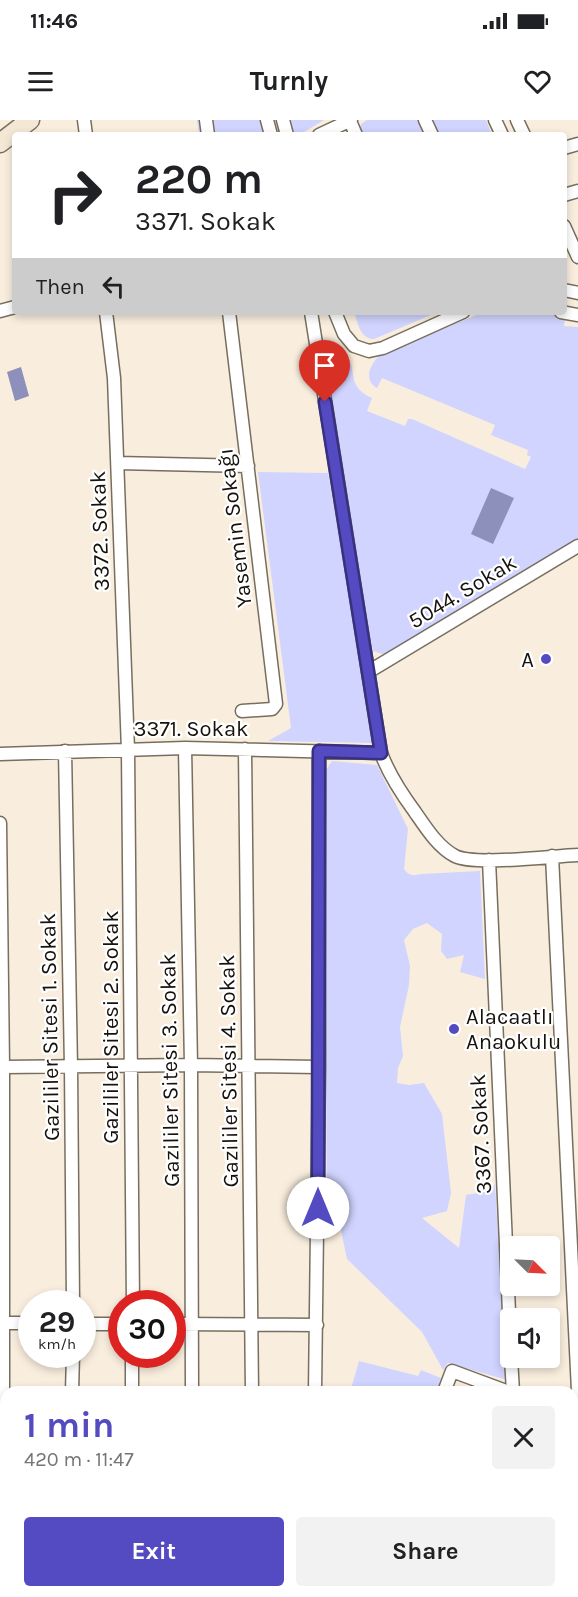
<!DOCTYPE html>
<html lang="en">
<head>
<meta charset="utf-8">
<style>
  :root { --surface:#fff; --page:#f2f2f2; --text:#202124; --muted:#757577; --accent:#544bc3 }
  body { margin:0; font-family:Karla,sans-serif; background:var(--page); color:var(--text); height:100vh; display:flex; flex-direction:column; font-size:22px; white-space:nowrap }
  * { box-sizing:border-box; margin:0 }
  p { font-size:20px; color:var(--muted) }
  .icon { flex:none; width:33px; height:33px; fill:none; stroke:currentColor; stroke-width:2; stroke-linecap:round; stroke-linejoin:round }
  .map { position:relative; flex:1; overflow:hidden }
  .panel { position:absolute; left:0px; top:1266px; width:579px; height:212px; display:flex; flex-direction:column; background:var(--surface); border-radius:18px 18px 0 0; box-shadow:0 3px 9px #0003 }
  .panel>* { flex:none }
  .guide { position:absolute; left:12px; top:12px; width:555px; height:183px; border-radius:6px; box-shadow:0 3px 9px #0003; background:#fff; color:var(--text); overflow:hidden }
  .needle { width:39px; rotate:114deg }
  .controls { position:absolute; left:500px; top:1116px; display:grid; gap:12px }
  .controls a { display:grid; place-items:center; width:60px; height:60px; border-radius:6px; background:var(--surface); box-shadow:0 3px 9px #0003; font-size:30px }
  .speed { position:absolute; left:18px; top:1170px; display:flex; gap:12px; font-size:30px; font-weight:700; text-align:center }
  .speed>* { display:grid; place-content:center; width:78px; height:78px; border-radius:50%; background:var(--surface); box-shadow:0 3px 9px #0003; line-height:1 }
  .speed small { font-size:15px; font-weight:400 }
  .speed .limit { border:9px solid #d22; background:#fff; color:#111 }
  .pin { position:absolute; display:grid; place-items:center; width:51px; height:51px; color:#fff; margin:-62px -26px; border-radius:50% 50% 50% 0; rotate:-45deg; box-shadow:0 0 6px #0007 }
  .pin .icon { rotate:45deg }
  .me { position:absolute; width:66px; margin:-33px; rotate:0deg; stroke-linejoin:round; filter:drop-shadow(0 0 4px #0008) }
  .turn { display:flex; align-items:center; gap:21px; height:126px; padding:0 24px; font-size:27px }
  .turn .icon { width:78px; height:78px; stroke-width:2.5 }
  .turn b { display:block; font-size:42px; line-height:51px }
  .then { display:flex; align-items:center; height:57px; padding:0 24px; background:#0003; gap:12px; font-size:22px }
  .round { display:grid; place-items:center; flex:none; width:63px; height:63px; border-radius:6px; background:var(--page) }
  .summary { display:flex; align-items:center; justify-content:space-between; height:102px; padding:0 24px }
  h1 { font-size:36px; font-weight:700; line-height:45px; color:var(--accent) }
  .button { display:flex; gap:12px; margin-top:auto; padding:12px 24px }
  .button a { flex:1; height:69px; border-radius:6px; background:var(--accent); color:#fff; font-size:24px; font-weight:700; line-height:69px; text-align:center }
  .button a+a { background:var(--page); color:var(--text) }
  .status { display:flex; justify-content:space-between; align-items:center; height:42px; padding:0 30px; background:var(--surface); direction:ltr }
  .status svg { height:16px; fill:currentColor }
  header { display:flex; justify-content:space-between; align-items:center; height:78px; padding:0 24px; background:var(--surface); font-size:27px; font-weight:700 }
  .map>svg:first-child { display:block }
  .green { fill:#d0d4fe }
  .water { fill:#8c90bb }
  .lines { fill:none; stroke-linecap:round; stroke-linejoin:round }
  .street-casing { stroke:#776e60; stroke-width:15 }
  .secondary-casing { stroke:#776e60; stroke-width:21 }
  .street { stroke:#fff; stroke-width:12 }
  .secondary { stroke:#f4e8d5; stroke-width:18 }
  .route-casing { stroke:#37317f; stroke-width:15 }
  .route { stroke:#544bc3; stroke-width:10 }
  .poi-dot { fill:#544bc3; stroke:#fff; stroke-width:2 }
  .labels { text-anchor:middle; stroke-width:4.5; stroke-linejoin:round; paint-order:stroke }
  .street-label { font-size:22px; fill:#15110c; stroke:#fff }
  .poi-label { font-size:22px; fill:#15110c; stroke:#fff; text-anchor:end }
</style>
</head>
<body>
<div class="status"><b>11:46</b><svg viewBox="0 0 49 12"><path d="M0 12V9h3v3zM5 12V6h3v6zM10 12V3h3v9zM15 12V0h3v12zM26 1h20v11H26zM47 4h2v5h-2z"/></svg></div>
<header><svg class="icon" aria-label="menu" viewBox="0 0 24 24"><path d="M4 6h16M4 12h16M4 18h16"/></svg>Turnly<svg class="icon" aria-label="heart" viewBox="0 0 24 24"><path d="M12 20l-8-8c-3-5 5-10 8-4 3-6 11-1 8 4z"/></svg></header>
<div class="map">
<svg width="578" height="1477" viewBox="0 0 578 1477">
  <rect width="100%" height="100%" fill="#f9eede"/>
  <!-- green -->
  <path class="green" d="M197 0H260L264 15H199Z
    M290 0H324L299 15 294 13Z
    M367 0H420L427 15H363L360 8 361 4Z
    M429 0H486L492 15H436Z
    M354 192H438L374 219C360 219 358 203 354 192Z
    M484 192H540L565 197 564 206 578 207V421L385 535 373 531 321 237 343 233C361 248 343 265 372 278L367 291 405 306 408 299H412L525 349 531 337 527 335 528 330 491 315 495 305 382 258 377 268C362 259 371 243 381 234Z
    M258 352 328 353 375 619 371 623 268 621 291 608Z
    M332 641 377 645 408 709 404 749C409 756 413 756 421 754L480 751 485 859 460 852 464 835 447 839 441 831 442 814 427 803 413 809 404 820 410 846 409 865 400 907 403 936 398 948 397 963 409 965 424 963 442 994 451 1073 447 1091 422 1098 459 1128 466 1075 490 1071 495 1064 507 1260 448 1243 443 1250 422 1212 347 1139 340 1106 334 1088 327 1086 324 653Z
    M359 1241 418 1256 421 1250 441 1258 436 1272H350Z
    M578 1323V1477H489L492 1472H573V1332Z"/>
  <!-- water -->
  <path class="water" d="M21 247 29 276 15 281 7 252Z
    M491 368 514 378 493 424 471 414Z"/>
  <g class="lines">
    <!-- street casing -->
    <g class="street-casing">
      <path id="street" d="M84 0 86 15
        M206 0 208 15
        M267 0 271 15
        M283 0 287 15
        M425 0 432 15
        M495 0 502 15
        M517 0 524 15
        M350 1 356 15
        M319 15 351 0
        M564 28 578 24
        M564 75 578 71
        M564 106 578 137
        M564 170 578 173
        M0 191 15 187
        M106 192 114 258 128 630 133 1184
        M229 192 276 584 272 589 242 591
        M311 192 381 633C389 655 401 673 415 692 426 708 438 727 455 736 475 746 551 736 578 735
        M335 192 344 214 354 226 369 231 383 228 463 192
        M561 192 578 195
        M118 343 248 346
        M368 552 578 426
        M185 628 191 945 192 1272
        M245 629 252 1272
        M65 631 71 947 73 1184
        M0 634 185 628 381 633
        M0 703 3 947V1477
        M552 736 578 1271
        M489 740 510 1215
        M3 947 191 945 319 947
        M3 1203H32
        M82 1204H122
        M172 1204 317 1205
        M511 1238 513 1272
        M72 1272 73 1234
        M132 1272V1234
        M315 1272 319 947V631
        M444 1272 452 1251 509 1272
        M573 1296 578 1298
        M573 1323 578 1314
        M253 1472V1477
        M317 1472V1477
        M71 1477V1472
        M130 1477V1472
        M192 1477V1472
        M380 1477V1472
        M437 1477V1472
        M483 1477 486 1472"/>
    </g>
    <!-- secondary casing -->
    <g class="secondary-casing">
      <path id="secondary" d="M0 23 30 0"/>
    </g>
    <!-- street -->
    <use href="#street" class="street"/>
    <!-- secondary -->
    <use href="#secondary" class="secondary"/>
  </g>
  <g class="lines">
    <!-- route casing -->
    <g class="route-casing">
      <path id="route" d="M318 1088 319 631 381 633 325 282"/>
    </g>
    <!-- route -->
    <use href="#route" class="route"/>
  </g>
  <!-- markers -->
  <g class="poi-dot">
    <circle cx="546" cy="539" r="6"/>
    <circle cx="454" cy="909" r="6"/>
  </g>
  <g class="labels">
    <!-- street labels -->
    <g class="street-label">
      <text transform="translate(234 408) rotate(-97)" y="8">Yasemin Sokağı</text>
      <text transform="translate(99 411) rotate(-92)" y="8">3372. Sokak</text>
      <text transform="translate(462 471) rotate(-31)" y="8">5044. Sokak</text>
      <text x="191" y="616">3371. Sokak</text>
      <text transform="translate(49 907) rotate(-91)" y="8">Gazililer Sitesi 1. Sokak</text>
      <text transform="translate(110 907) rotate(-90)" y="8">Gazililer Sitesi 2. Sokak</text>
      <text transform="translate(169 950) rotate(-91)" y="8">Gazililer Sitesi 3. Sokak</text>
      <text transform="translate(228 951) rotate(-91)" y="8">Gazililer Sitesi 4. Sokak</text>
      <text transform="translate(480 1014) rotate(-93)" y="8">3367. Sokak</text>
    </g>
    <!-- poi labels -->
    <g class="poi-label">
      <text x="534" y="547">A</text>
      <text x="466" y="904" text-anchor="start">Alacaatlı<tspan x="466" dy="25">Anaokulu</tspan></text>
    </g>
  </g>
</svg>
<div class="controls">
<a><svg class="needle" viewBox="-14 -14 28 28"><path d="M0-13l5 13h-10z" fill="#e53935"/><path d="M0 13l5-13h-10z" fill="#757577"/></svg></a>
<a><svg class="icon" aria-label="sound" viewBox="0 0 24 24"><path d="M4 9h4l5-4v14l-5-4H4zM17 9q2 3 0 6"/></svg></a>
</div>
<div class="speed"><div>29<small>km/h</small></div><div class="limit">30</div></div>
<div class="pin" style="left:325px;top:282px;background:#d93025"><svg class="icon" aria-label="arrive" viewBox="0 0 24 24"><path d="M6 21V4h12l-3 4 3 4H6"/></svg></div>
<svg class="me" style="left:318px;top:1088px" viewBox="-20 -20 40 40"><circle r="19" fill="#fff"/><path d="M0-13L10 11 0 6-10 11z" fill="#544bc3"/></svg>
<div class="guide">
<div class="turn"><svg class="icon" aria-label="right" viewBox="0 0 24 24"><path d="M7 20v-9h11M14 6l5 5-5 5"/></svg><div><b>220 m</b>3371. Sokak</div></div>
<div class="then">Then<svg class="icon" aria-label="left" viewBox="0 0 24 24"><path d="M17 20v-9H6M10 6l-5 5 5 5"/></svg></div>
</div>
<section class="panel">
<div class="summary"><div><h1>1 min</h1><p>420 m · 11:47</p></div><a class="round"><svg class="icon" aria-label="close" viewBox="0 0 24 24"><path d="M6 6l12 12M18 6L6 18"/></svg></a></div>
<div class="button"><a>Exit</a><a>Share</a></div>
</section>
</div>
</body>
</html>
